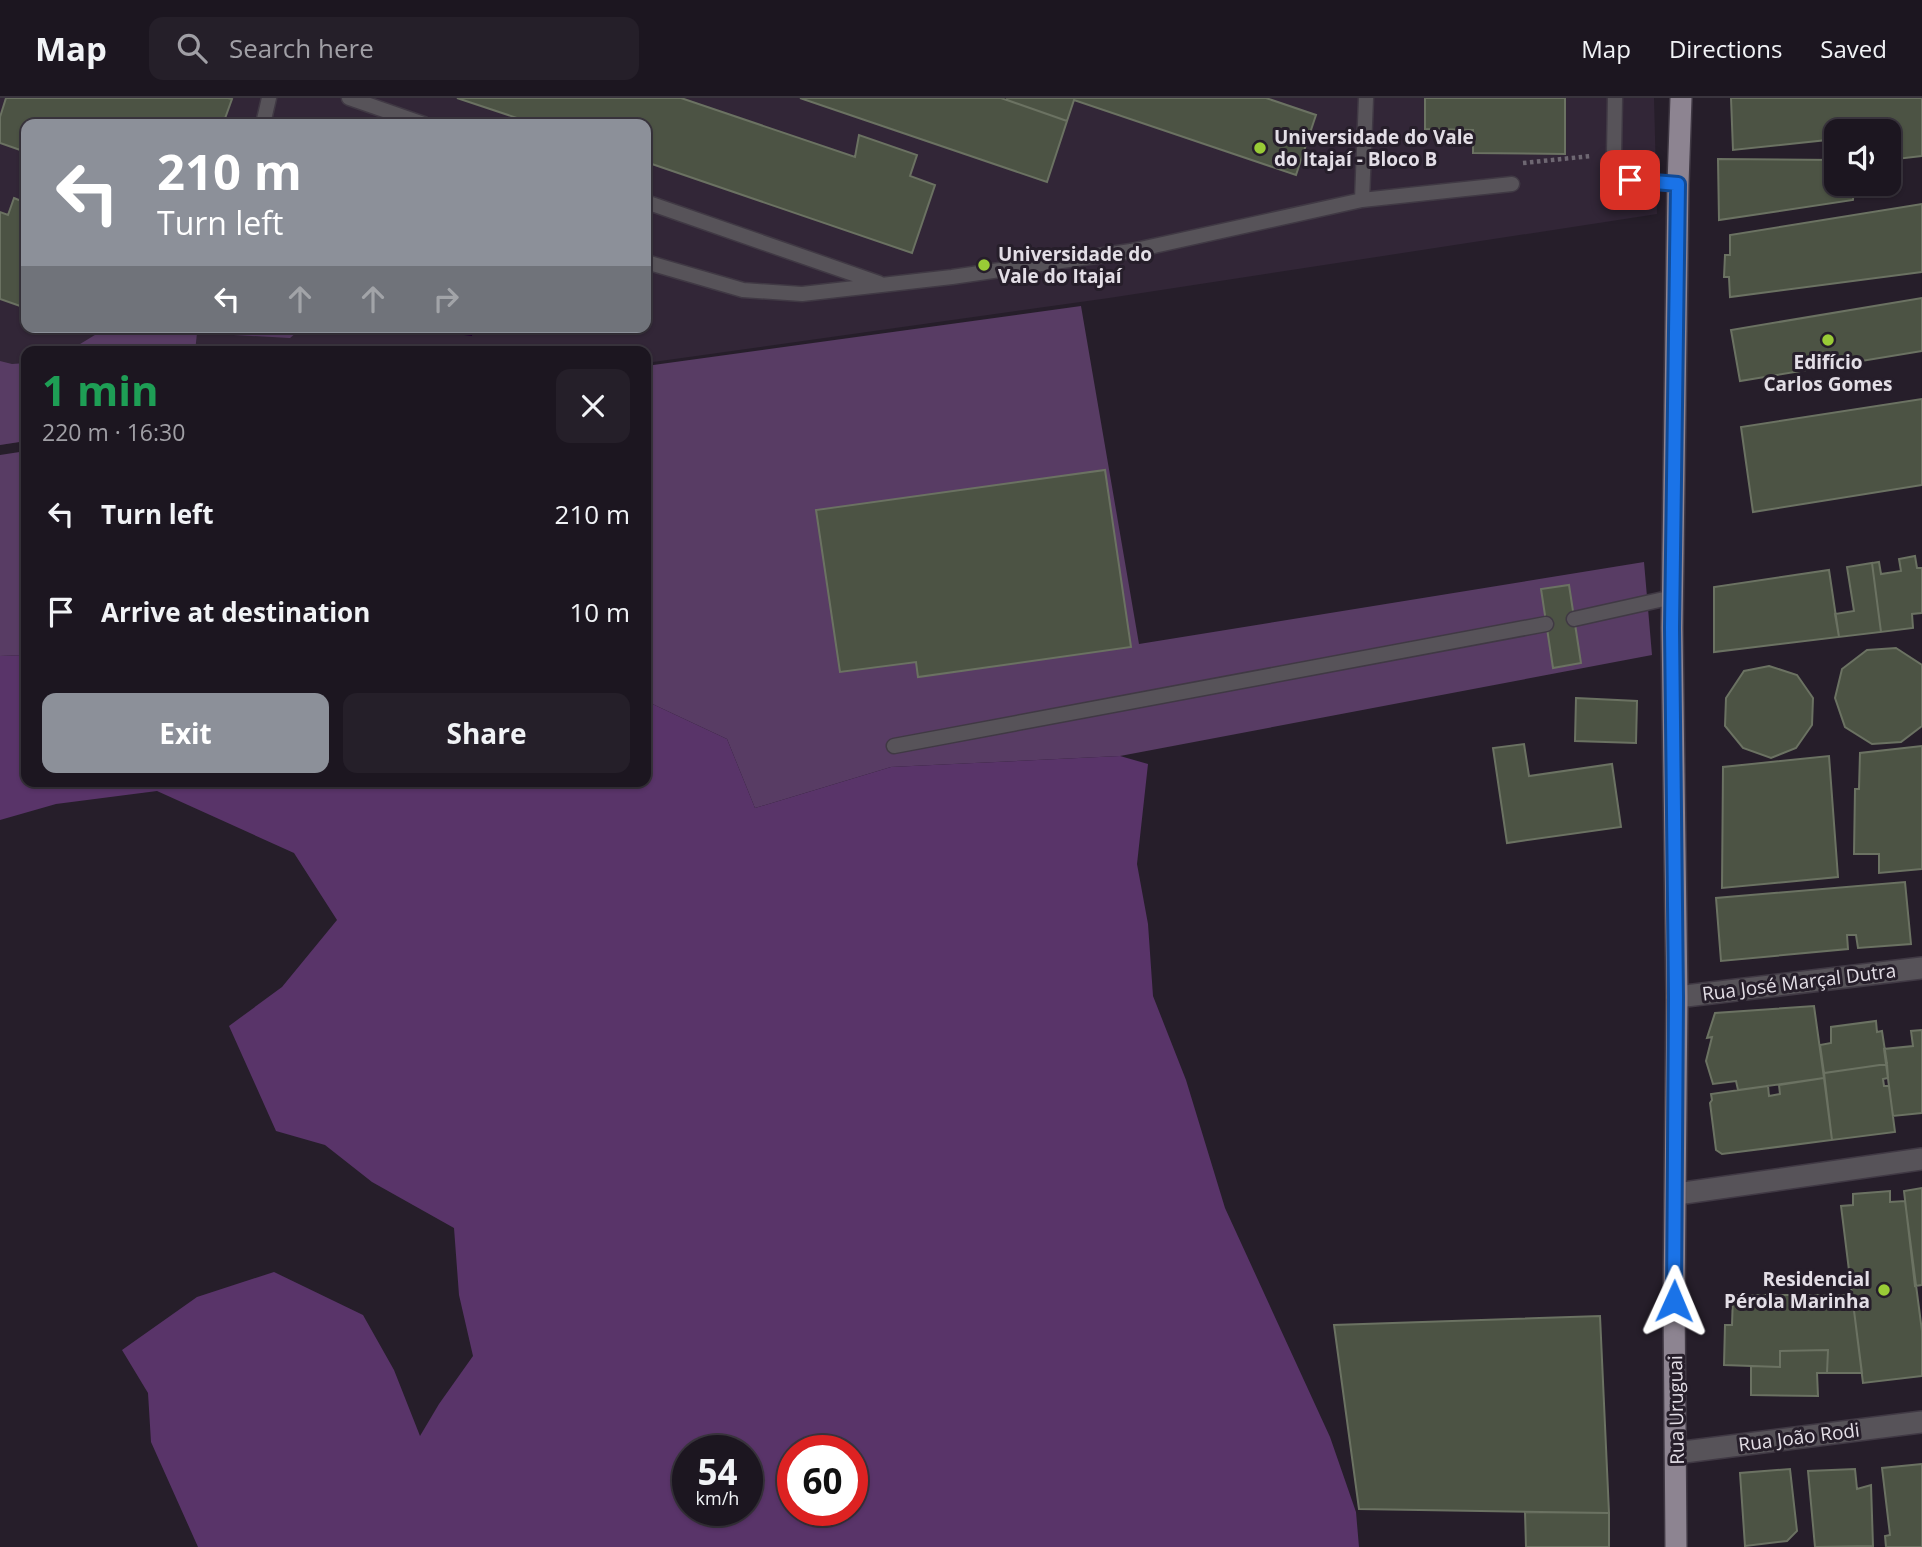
<!DOCTYPE html>
<html lang="en">
<head>
<meta charset="utf-8">
<style>
  :root { --surface:#1c1620; --page:#251f29; --text:#f1f3f6; --muted:#a09fa5; --line:#3a353e; --accent:#8c9099 }
  body { margin:0; font-family:"Open Sans",sans-serif; background:var(--page); color:var(--text); height:100vh; display:flex; flex-direction:column; font-size:26px; white-space:nowrap }
  * { box-sizing:border-box; margin:0 }
  p { font-size:23px; color:var(--muted) }
  .icon { flex:none; width:38px; height:38px; fill:none; stroke:currentColor; stroke-width:2; stroke-linecap:round; stroke-linejoin:round }
  .map { position:relative; flex:1; overflow:hidden }
  .side { position:absolute; left:21px; top:248px; width:630px; height:441px; display:flex; flex-direction:column; background:var(--surface); border-radius:14px; box-shadow:0 2px 5px #0004,0 0 0 2px var(--line) }
  .side>* { flex:none }
  .banner { position:absolute; left:21px; top:21px; width:630px; height:214px; border-radius:14px; box-shadow:0 2px 5px #0004,0 0 0 2px var(--line); background:#8c9099; color:#fff; overflow:hidden }
  .fabs { position:absolute; left:1824px; top:21px; display:grid; gap:14px }
  .fabs a { display:grid; place-items:center; width:77px; height:77px; border-radius:14px; background:var(--surface); box-shadow:0 2px 5px #0004,0 0 0 2px var(--line); font-size:35px }
  .speed { position:absolute; left:672px; top:1337px; display:flex; gap:14px; font-size:35px; font-weight:700; text-align:center }
  .speed>* { display:grid; place-content:center; width:91px; height:91px; border-radius:50%; background:var(--surface); box-shadow:0 2px 5px #0004,0 0 0 2px var(--line); line-height:1 }
  .speed small { font-size:18px; font-weight:400 }
  .speed .limit { border:10px solid #d22; background:#fff; color:#111 }
  .pin { position:absolute; display:grid; place-items:center; width:60px; height:60px; color:#fff; margin:-30px; border-radius:14px; box-shadow:0 4px 10px #0006 }
  .me { position:absolute; width:77px; margin:-38px; rotate:1deg; stroke-linejoin:round; filter:drop-shadow(0 0 5px #0008) }
  .turn { display:flex; align-items:center; gap:24px; height:147px; padding:0 21px; font-size:32px }
  .turn .icon { width:91px; height:91px; stroke-width:2.5 }
  .turn b { display:block; font-size:49px; line-height:60px }
  .lanes { display:flex; align-items:center; height:66px; padding:0 21px; background:#0003; justify-content:center; gap:35px; direction:ltr }
  .lanes .off { opacity:.35 }
  .round { display:grid; place-items:center; flex:none; width:74px; height:74px; border-radius:14px; background:var(--page) }
  .head { display:flex; align-items:center; justify-content:space-between; height:119px; padding:0 21px }
  h1 { font-size:42px; font-weight:700; line-height:52px; color:#1e9e55 }
  .primary-button { display:flex; gap:14px; margin-top:auto; padding:14px 21px }
  .primary-button a { flex:1; height:80px; border-radius:14px; background:var(--accent); color:#fff; font-size:28px; font-weight:700; line-height:80px; text-align:center }
  .primary-button a+a { background:var(--page); color:var(--text) }
  ul { padding:0; list-style:none }
  li { display:flex; align-items:center; gap:21px; height:98px; padding:0 21px }
  li div { flex:1 }
  li b { display:block; font-size:26px }
  li em { font-style:normal }
  header { display:flex; align-items:center; gap:42px; box-sizing:border-box; height:98px; padding:0 35px; background:var(--surface); border-bottom:2px solid var(--line) }
  header strong { font-size:33px }
  nav { display:flex; gap:38px; margin-inline-start:auto; font-size:24px }
  .search { width:490px; height:63px; background:var(--page); display:flex; align-items:center; gap:18px; box-sizing:border-box; padding:0 24px; border-radius:14px; color:var(--muted); font-size:26px }
  .map>svg:first-child { display:block }
  .built { fill:#322637; fill-rule:evenodd }
  .green { fill:#583c64 }
  .forest { fill:#593469; fill-rule:evenodd }
  .water { fill:#230030 }
  .building { fill:#4c5344; stroke:#6b7262; stroke-width:2 }
  .lines { fill:none; stroke-linecap:round; stroke-linejoin:round }
  .lane-casing { stroke:#403944; stroke-width:17 }
  .street-casing { stroke:#403944; stroke-width:24 }
  .primary-casing { stroke:#403944; stroke-width:24 }
  .path { stroke:#6e6772; stroke-width:4.5; stroke-dasharray:3.5 3.5; stroke-linecap:butt }
  .lane { stroke:#575359; stroke-width:14 }
  .street { stroke:#575359; stroke-width:21 }
  .primary { stroke:#8d8491; stroke-width:21 }
  .route-casing { stroke:#114b97; stroke-width:18 }
  .route { stroke:#1a73e8; stroke-width:12 }
  .poi-dot { fill:#99cb36; stroke:#261e2a; stroke-width:2.5 }
  .labels { text-anchor:middle; stroke-width:6; stroke-linejoin:round; paint-order:stroke }
  .poi-label { font-size:19px; font-weight:bold; fill:#e3dee6; stroke:#261e2a; text-anchor:start }
  .street-label { font-size:19px; fill:#e3dee6; stroke:#261e2a }
</style>
</head>
<body>
<header>
<strong>Map</strong>
<div class="search"><svg class="icon" aria-label="search" viewBox="0 0 24 24"><circle cx="10" cy="10" r="6"/><path d="M15 15l6 6"/></svg>Search here</div>
<nav><a>Map</a><a>Directions</a><a>Saved</a></nav>
</header>
<div class="map">
<svg width="1922" height="1449" viewBox="0 0 1922 1449">
  <rect width="100%" height="100%" fill="#261e2a"/>
  <!-- built -->
  <path class="built" d="M0 0H1654L1657 116 1109 200 646 265V254H26V343L0 347ZM26 26H646V229H26Z"/>
  <!-- green -->
  <path class="green" d="M1081 208 1139 546 1644 464 1652 557 1120 658 891 669 755 710 727 641 646 603V268Z
    M102 229H303L290 240 197 235 195 254H67L103 232Z
    M0 263 12 266 26 265V343L0 347Z
    M26 353V557L0 558V357Z"/>
  <!-- forest -->
  <path class="forest" d="M26 557V684H646V603L727 641 755 710 891 669 1120 658 1148 666 1137 766 1148 826 1153 898 1186 982 1225 1110 1330 1339 1356 1414 1359 1449H198L151 1344 148 1295 122 1252 197 1199 274 1174 363 1217 394 1272 420 1338 439 1306 473 1258 459 1197 454 1130 372 1084 325 1047 276 1033 229 928 282 889 337 822 294 755 157 693 56 706 0 722V558ZM688 1353H747V1412H688ZM793 1353H852V1412H793Z"/>
  <!-- water -->
  <path class="water" d="M399 229H473L472 238Z"/>
  <!-- building -->
  <path class="building" d="M6 0H228L232 1 223 26H26V54L0 45V19Z
    M457 0H681L855 59 859 37 917 57 910 78 935 87 912 155 646 64V26H535Z
    M800 0H1001L1067 23 1047 84Z
    M1007 0H1266L1316 17 1296 77 1074 2 1067 23 1007 2Z
    M1425 0H1565V56L1473 55V32L1425 31Z
    M1731 0H1922V58L1888 62V33H1836V41L1733 52Z
    M1718 61 1836 62V86H1854L1853 102 1719 122Z
    M14 100 26 105V210L0 201V114L8 117Z
    M1922 106V174L1730 199 1729 179H1724L1725 157H1730V137Z
    M1922 200V253L1740 283 1731 232Z
    M1922 301V387L1753 414 1741 329Z
    M1105 372 1131 549 918 579 916 564 840 574 816 412Z
    M1915 458 1917 470H1922V515L1912 516 1913 530 1881 534 1872 465 1879 464 1881 476 1901 473 1899 461Z
    M1872 465 1881 534 1839 539 1835 516 1854 513 1847 469Z
    M1829 472 1839 539 1714 554V489Z
    M1569 487 1581 565 1553 570 1541 491Z
    M1896 550 1922 567V628L1901 644 1872 646 1845 629 1835 600 1842 571 1867 552Z
    M1769 568 1797 577 1813 600 1812 627 1796 650 1771 660 1743 650 1725 628 1726 600 1744 573Z
    M1576 600 1637 603 1636 645 1575 643Z
    M1524 646 1529 678 1612 666 1621 729 1507 745 1493 650Z
    M1922 648V771L1879 775V756H1854L1855 691H1859L1860 655Z
    M1829 658 1838 779 1722 790 1723 669Z
    M1905 784 1911 846 1858 850 1856 837H1847L1848 851 1721 863 1716 800Z
    M1814 908 1824 980 1738 992 1736 983 1713 986 1706 963 1712 939 1707 940 1715 915Z
    M1876 923 1877 934 1882 933 1887 966 1824 975 1820 947 1831 945V929Z
    M1922 932V1015L1893 1018 1884 951 1913 948 1911 933Z
    M1887 966 1888 980 1883 981 1884 988H1889L1895 1034 1832 1042 1824 975Z
    M1824 980 1832 1042 1722 1056 1716 1052 1710 1005 1712 1002 1711 996 1768 988 1769 998 1780 996 1779 987Z
    M1922 1090V1187L1915 1188 1904 1093Z
    M1890 1093V1104L1905 1103 1922 1233V1278L1863 1285 1841 1108 1853 1107V1096Z
    M1733 1197H1852L1862 1275H1827L1828 1252 1780 1253V1269L1724 1267 1725 1227H1732Z
    M1600 1218 1609 1415 1359 1411 1334 1227Z
    M1828 1252 1827 1275H1817L1818 1298 1751 1297V1268L1780 1269V1253Z
    M1922 1366V1449H1886L1885 1438 1890 1437 1882 1370Z
    M1790 1371 1797 1433 1787 1443 1745 1448 1740 1375Z
    M1855 1371 1857 1391 1871 1387 1873 1448 1815 1449 1808 1373Z
    M1525 1414 1609 1415V1449H1526Z"/>
  <g class="lines">
    <!-- lane casing -->
    <g class="lane-casing">
      <path id="lane" d="M349 0 424 26
        M1615 0 1614 56 1630 82 1678 86
        M263 26 269 0
        M1362 102 1366 0
        M646 104 879 185
        M646 164 743 192 802 196 952 179 1131 153 1362 102 1512 86
        M1574 521 1673 499
        M894 648 1546 526"/>
    </g>
    <!-- street casing -->
    <g class="street-casing">
      <path id="street" d="M1677 899 1922 870
        M1677 1096 1922 1061
        M1676 1355 1922 1324"/>
    </g>
    <!-- primary casing -->
    <g class="primary-casing">
      <path id="primary" d="M1676 1449 1674 1203 1677 899 1672 530 1678 86 1681 0"/>
    </g>
    <!-- path -->
    <path class="path" d="M1523 65 1591 58"/>
    <!-- lane -->
    <use href="#lane" class="lane"/>
    <!-- street -->
    <use href="#street" class="street"/>
    <!-- primary -->
    <use href="#primary" class="primary"/>
  </g>
  <g class="lines">
    <!-- route casing -->
    <g class="route-casing">
      <path id="route" d="M1630 82 1678 86 1672 530 1676 899 1674 1203"/>
    </g>
    <!-- route -->
    <use href="#route" class="route"/>
  </g>
  <!-- markers -->
  <g class="poi-dot">
    <circle cx="1260" cy="50" r="7"/>
    <circle cx="984" cy="167" r="7"/>
    <circle cx="1828" cy="242" r="7"/>
    <circle cx="1884" cy="1192" r="7"/>
  </g>
  <g class="labels">
    <!-- poi labels -->
    <g class="poi-label">
      <text x="1274" y="46">Universidade do Vale<tspan x="1274" dy="22">do Itajaí - Bloco B</tspan></text>
      <text x="998" y="163">Universidade do<tspan x="998" dy="22">Vale do Itajaí</tspan></text>
      <text x="1828" y="271" text-anchor="middle">Edifício<tspan x="1828" dy="22">Carlos Gomes</tspan></text>
      <text x="1870" y="1188" text-anchor="end">Residencial<tspan x="1870" dy="22">Pérola Marinha</tspan></text>
    </g>
    <!-- street labels -->
    <g class="street-label">
      <text transform="translate(1799 884) rotate(-7)" y="7">Rua José Marçal Dutra</text>
      <text transform="translate(1676 1312) rotate(-91)" y="7">Rua Uruguai</text>
      <text transform="translate(1799 1339) rotate(-7)" y="7">Rua João Rodi</text>
    </g>
  </g>
</svg>
<div class="fabs">
<a><svg class="icon" aria-label="sound" viewBox="0 0 24 24"><path d="M4 9h4l5-4v14l-5-4H4zM17 9q2 3 0 6"/></svg></a>
</div>
<div class="speed"><div>54<small>km/h</small></div><div class="limit">60</div></div>
<div class="pin" style="left:1630px;top:82px;background:#d93025"><svg class="icon" aria-label="arrive" viewBox="0 0 24 24"><path d="M6 21V4h12l-3 4 3 4H6"/></svg></div>
<svg class="me" style="left:1674px;top:1203px" viewBox="-20 -20 40 40"><path d="M0-17L14 15 0 8-14 15z" fill="#1a73e8" stroke="#fff" stroke-width="4"/></svg>
<div class="banner">
<div class="turn"><svg class="icon" aria-label="left" viewBox="0 0 24 24"><path d="M17 20v-9H6M10 6l-5 5 5 5"/></svg><div><b>210 m</b>Turn left</div></div>
<div class="lanes"><svg class="icon" aria-label="left" viewBox="0 0 24 24"><path d="M17 20v-9H6M10 6l-5 5 5 5"/></svg><svg class="icon off" aria-label="ahead" viewBox="0 0 24 24"><path d="M12 20V5M6 11l6-6 6 6"/></svg><svg class="icon off" aria-label="ahead" viewBox="0 0 24 24"><path d="M12 20V5M6 11l6-6 6 6"/></svg><svg class="icon off" aria-label="right" viewBox="0 0 24 24"><path d="M7 20v-9h11M14 6l5 5-5 5"/></svg></div>
</div>
<section class="side">
<div class="head"><div><h1>1 min</h1><p>220 m · 16:30</p></div><a class="round"><svg class="icon" aria-label="close" viewBox="0 0 24 24"><path d="M6 6l12 12M18 6L6 18"/></svg></a></div>
<ul>
<li><svg class="icon" aria-label="left" viewBox="0 0 24 24"><path d="M17 20v-9H6M10 6l-5 5 5 5"/></svg><div><b>Turn left</b></div><em>210 m</em></li>
<li><svg class="icon" aria-label="arrive" viewBox="0 0 24 24"><path d="M6 21V4h12l-3 4 3 4H6"/></svg><div><b>Arrive at destination</b></div><em>10 m</em></li>
</ul>
<div class="primary-button"><a>Exit</a><a>Share</a></div>
</section>
</div>
</body>
</html>
